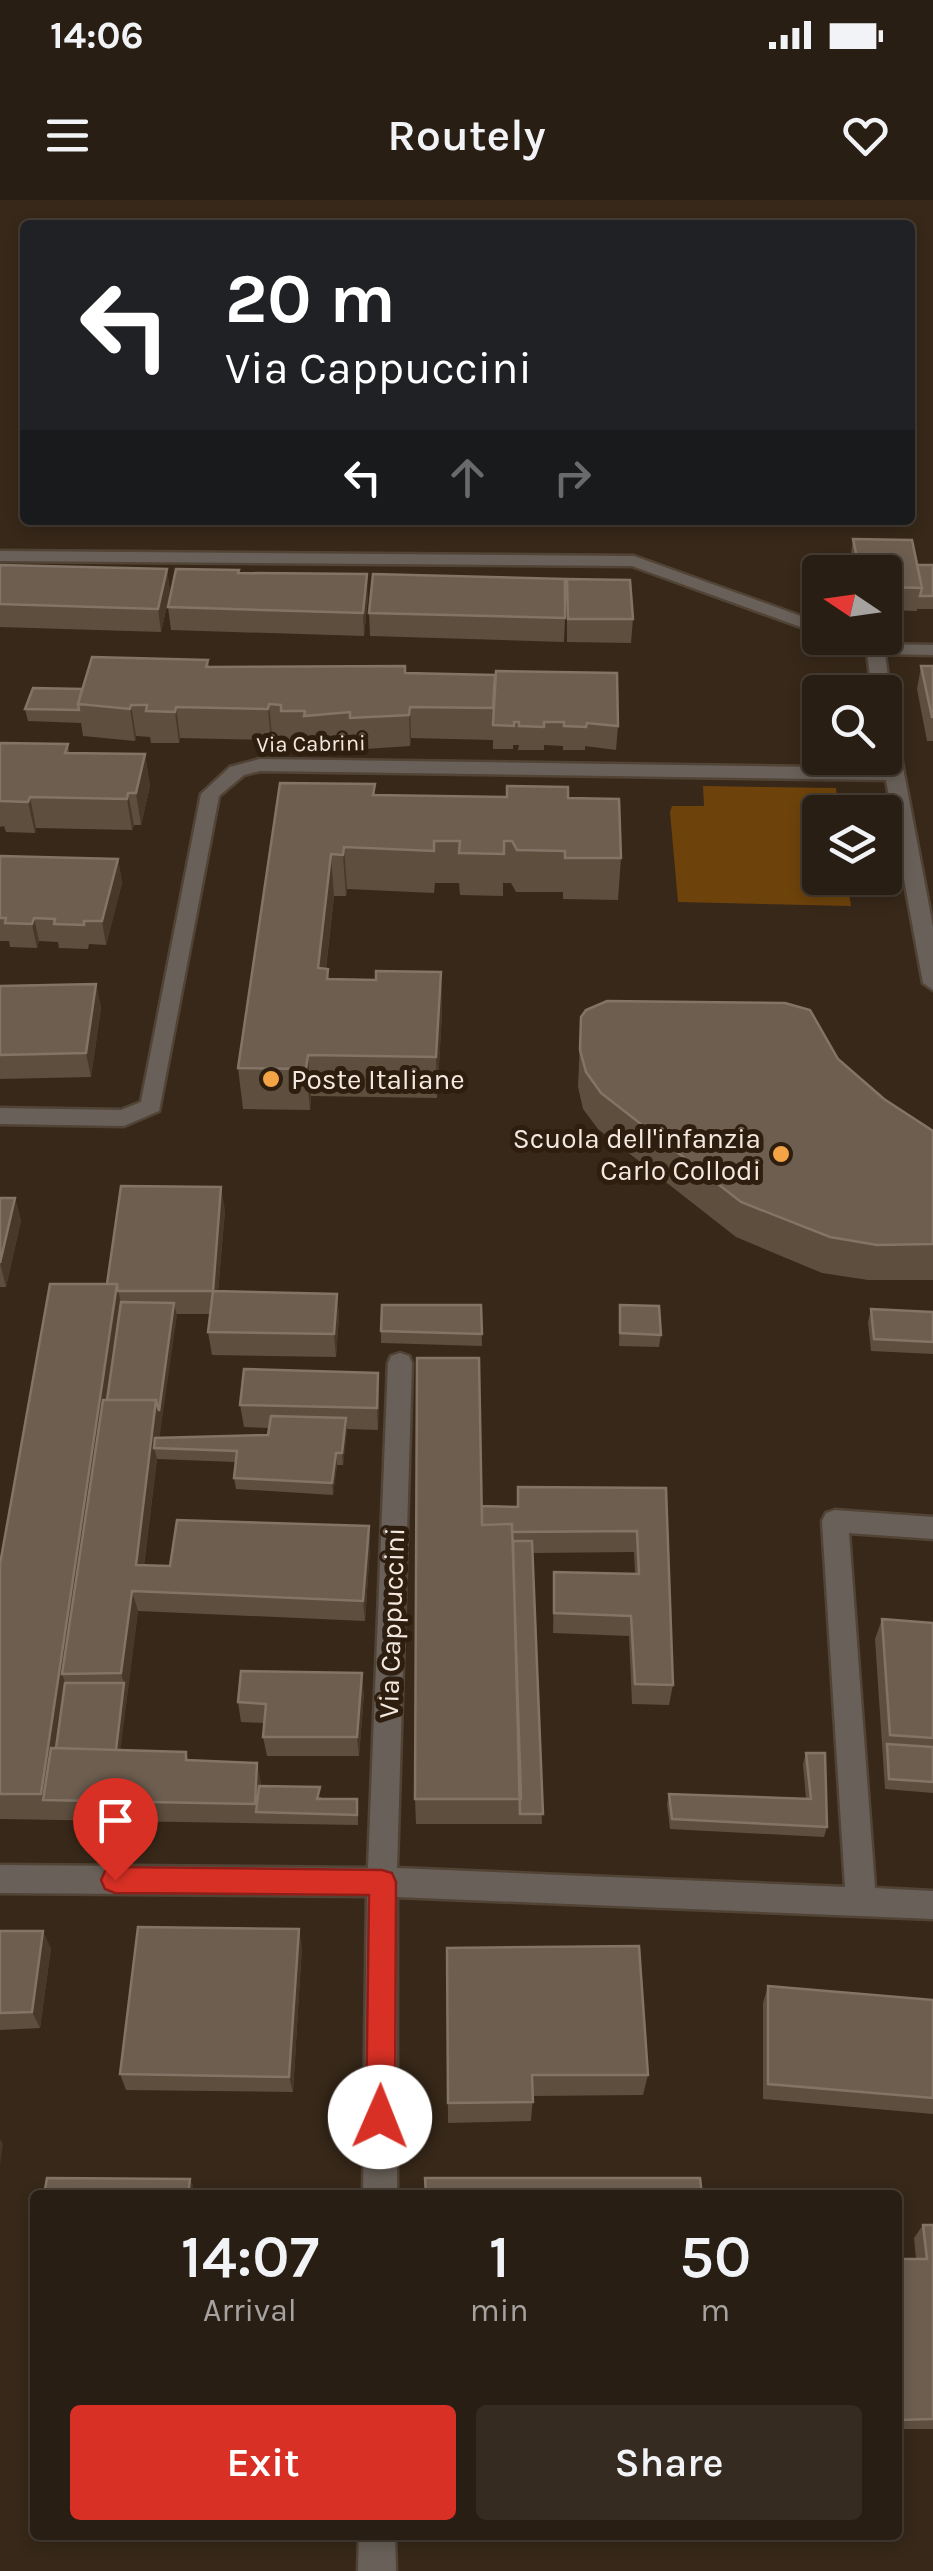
<!DOCTYPE html>
<html lang="en">
<head>
<meta charset="utf-8">
<style>
  :root { --surface:#291e13; --page:#352b21; --text:#f1f3f6; --muted:#a5a2a0; --line:#453c33; --accent:#d93025 }
  body { margin:0; font-family:Karla,sans-serif; background:var(--page); color:var(--text); height:100vh; display:flex; flex-direction:column; font-size:38px; white-space:nowrap }
  * { box-sizing:border-box; margin:0 }
  p { font-size:32px; color:var(--muted) }
  .icon { flex:none; width:55px; height:55px; fill:none; stroke:currentColor; stroke-width:2; stroke-linecap:round; stroke-linejoin:round }
  .map { position:relative; flex:1; overflow:hidden }
  .details { position:absolute; left:30px; top:1990px; width:872px; height:350px; display:flex; flex-direction:column; background:var(--surface); border-radius:10px; box-shadow:0 5px 15px #0003,0 0 0 2px var(--line) }
  .details>* { flex:none }
  .hud { position:absolute; left:20px; top:20px; width:895px; height:305px; border-radius:10px; box-shadow:0 5px 15px #0003,0 0 0 2px var(--line); background:#202124; color:#fff; overflow:hidden }
  .needle { width:65px; rotate:283deg }
  .buttons { position:absolute; left:802px; top:355px; display:grid; gap:20px }
  .buttons a { display:grid; place-items:center; width:100px; height:100px; border-radius:10px; background:var(--surface); box-shadow:0 5px 15px #0003,0 0 0 2px var(--line); font-size:50px }
  .pin { position:absolute; display:grid; place-items:center; width:85px; height:85px; color:#fff; margin:-102px -42px; border-radius:50% 50% 50% 0; rotate:-45deg; box-shadow:0 0 10px #0007 }
  .pin .icon { rotate:45deg }
  .me { position:absolute; width:110px; margin:-55px; rotate:1deg; stroke-linejoin:round; filter:drop-shadow(0 0 8px #0008) }
  .turn { display:flex; align-items:center; gap:35px; height:210px; padding:0 40px; font-size:45px }
  .turn .icon { width:130px; height:130px; stroke-width:2.5 }
  .turn b { display:block; font-size:70px; line-height:85px }
  .lanes { display:flex; align-items:center; height:95px; padding:0 40px; background:#0003; justify-content:center; gap:50px; direction:ltr }
  .lanes .off { opacity:.35 }
  .eta { display:flex; justify-content:space-evenly; align-items:center; height:170px; text-align:center }
  .eta b { font-size:60px; font-weight:600; line-height:70px }
  .cta { display:flex; gap:20px; margin-top:auto; padding:20px 40px }
  .cta a { flex:1; height:115px; border-radius:10px; background:var(--accent); color:#fff; font-size:40px; font-weight:600; line-height:115px; text-align:center }
  .cta a+a { background:var(--page); color:var(--text) }
  .status { display:flex; justify-content:space-between; align-items:center; height:70px; padding:0 50px; background:var(--surface); direction:ltr }
  .status svg { height:28px; fill:currentColor }
  header { display:flex; justify-content:space-between; align-items:center; height:130px; padding:0 40px; background:var(--surface); font-size:45px; font-weight:600 }
  .map>svg:first-child { display:block }
  .green { fill:#6e430b }
  .lines { fill:none; stroke-linecap:round; stroke-linejoin:round }
  .minor-casing { stroke:#514335; stroke-width:5 }
  .minor { fill:#696159; fill-rule:evenodd }
  .wall { fill:#5d4e3e }
  .shaded-wall { fill:#473828 }
  .building { fill:#6e5e50; stroke:#837466; stroke-width:2.5 }
  .route { fill:#d93025; stroke:#8d1f18; stroke-width:2.5 }
  .poi-dot { fill:#f4a345; stroke:#2d1e0f; stroke-width:4 }
  .labels { text-anchor:middle; stroke-width:10; stroke-linejoin:round; paint-order:stroke }
  .far-street-label { font-size:22px; fill:#f4e9e0; stroke:#2d1e0f }
  .poi-label { font-size:28px; fill:#f4e9e0; stroke:#2d1e0f; text-anchor:start }
  .street-label { font-size:28px; fill:#f4e9e0; stroke:#2d1e0f }
</style>
</head>
<body>
<div class="status"><b>14:06</b><svg viewBox="0 0 49 12"><path d="M0 12V9h3v3zM5 12V6h3v6zM10 12V3h3v9zM15 12V0h3v12zM26 1h20v11H26zM47 4h2v5h-2z"/></svg></div>
<header><svg class="icon" aria-label="menu" viewBox="0 0 24 24"><path d="M4 6h16M4 12h16M4 18h16"/></svg>Routely<svg class="icon" aria-label="heart" viewBox="0 0 24 24"><path d="M12 20l-8-8c-3-5 5-10 8-4 3-6 11-1 8 4z"/></svg></header>
<div class="map">
<svg width="933" height="2371" viewBox="0 0 933 2371">
  <rect width="100%" height="100%" fill="#372819"/>
  <!-- green -->
  <path class="green" d="M703 586 836 588 839 612H820V678H847L851 706 678 702 670 612 672 606H704Z"/>
  <g class="lines">
    <!-- minor casing -->
    <g class="minor-casing">
      <path id="minor" d="M0 351 634 356 820 423V434L632 366 0 361Z
        M835 438H858L877 444 933 445V455L885 454 890 492 885 496V492H872L867 452Z
        M885 515 894 520 933 727V790L923 783 886 580 260 571 244 575 219 596 159 911 124 926 0 924V908L121 910 141 902 201 594 230 567 260 559 884 568Z
        M400 1153 409 1156 412 1163 397 1668 845 1687 822 1321 826 1313 835 1310 933 1317V1339L849 1333 875 1688 933 1691V1719L397 1697V1995H363L367 1696 0 1693V1665L368 1668 388 1163 391 1156Z
        M359 2335H395L396 2371H358Z"/>
    </g>
    <!-- minor -->
    <use href="#minor" class="minor"/>
  </g>
  <!-- wall -->
  <path class="wall" d="M853 339 917 365H933V409H917V411L885 410V372H851L850 362Z
    M0 365 167 369 170 392 161 432 0 427Z
    M239 373 368 397 364 436 171 430 168 407Z
    M567 379 633 419 631 443 567 442Z
    M369 413 565 418 564 442 370 436Z
    M208 460 209 467 405 473 618 526 616 550 585 546V550H563V546L544 545V550H518L519 545H513V549H493V540L411 538 410 546 351 550V544L307 547V543L284 542 283 536H272L271 540 180 538 179 543H151L150 537 136 536 135 541 83 536 81 523 28 521 25 509 82 489Z
    M921 466H933V541H927L917 489Z
    M0 543 68 544 69 553 145 554 150 586 141 625H134L132 630 36 628 35 633 6 632 4 626 0 627Z
    M280 583 375 584V595L568 598 621 658 618 700 563 699V692H516L511 683H503V696L460 695 459 683H435L434 693 347 689 346 696H334L326 769 329 779 376 780 441 772 442 813 437 898 311 896 310 910 243 909 238 868Z
    M0 656 118 659 122 683 106 745 89 744 88 749 59 748 58 742 39 741 37 748 10 747 9 741H0Z
    M96 784 101 808 91 877 0 879V786Z
    M581 817 838 859 884 899 933 931V1080H868L822 1073 736 1037 598 929 583 909 578 887Z
    M0 998H15L21 1021 6 1087H0Z
    M225 1010 218 1092 337 1094 339 1116 336 1157 212 1155 208 1132 210 1114H176L159 1238 268 1235 270 1228 244 1227 240 1205 378 1173 379 1195 378 1230 347 1229 343 1265H337L333 1295 236 1289 234 1278 235 1262 157 1259 144 1365 170 1366 369 1326 370 1347 365 1421 138 1411 120 1550 186 1552 188 1560 261 1582V1586L321 1597V1599L358 1610V1625L0 1619V1364L107 1084Z
    M481 1105 482 1146 381 1143V1131Z
    M620 1105 661 1135 659 1147 619 1146Z
    M871 1109 933 1112V1154L871 1151 868 1122Z
    M518 1287 666 1288 673 1485 669 1505 632 1504 629 1436 553 1433 554 1372 635 1374 634 1352 533 1353 542 1624H416L415 1599 517 1307Z
    M882 1419 933 1423V1593L885 1589 875 1439Z
    M364 1493 359 1556H267L263 1537 265 1523 241 1522 238 1502Z
    M806 1553 827 1627 824 1637 670 1629 667 1604 669 1594 806 1599 803 1564Z
    M0 1731 51 1748 40 1828 0 1830Z
    M302 1746 293 1892 126 1890 120 1874Z
    M447 1748 648 1875 643 1895 533 1896 531 1921 448 1923Z
    M768 1786 933 1800V1914L763 1899V1803Z
    M923 2025H933V2229H898V2059H916L914 2038Z"/>
  <!-- shaded-wall -->
  <path class="shaded-wall" d="M167 369 170 392 161 432 158 409Z
    M367 374 368 397 364 436 363 413Z
    M269 504 272 536 271 540 268 509Z
    M131 505 136 536 135 541 130 509Z
    M176 507 180 538 179 543 175 512Z
    M410 507 411 538 410 546 409 515Z
    M145 554 150 586 141 625 136 593Z
    M128 593 134 625 132 630 127 599Z
    M30 597 36 628 35 633 28 602Z
    M344 647 347 689 346 696 343 655Z
    M331 654 334 696 321 810 318 768Z
    M118 659 122 683 106 745 102 721Z
    M34 718 39 741 37 748 32 724Z
    M441 772 442 813 437 898 436 857Z
    M96 784 101 808 91 877 86 853Z
    M308 855 311 896 310 910 306 869Z
    M221 987 225 1010 216 1114 213 1091Z
    M15 998 21 1021 6 1087 0 1063Z
    M117 1084 123 1114 62 1474 69 1493 43 1600 41 1594Z
    M337 1094 339 1116 336 1157 334 1134Z
    M174 1103 177 1116 158 1248H154L157 1259 141 1386 136 1365 156 1200Z
    M378 1173 379 1195 378 1230 377 1208Z
    M346 1218 347 1230 343 1265 342 1253Z
    M336 1253 337 1265 333 1295 332 1283Z
    M369 1326 370 1347 365 1421 363 1401Z
    M132 1391 138 1411 118 1569 115 1558 124 1483 121 1473Z
    M362 1473 364 1493 359 1556 357 1537Z
    M257 1563 261 1582 259 1612H256L255 1604Z
    M299 1729 302 1746 293 1892 289 1877Z
    M43 1731 51 1748 40 1828 32 1812Z
    M0 1939 3 1944 0 1965Z
    M190 1979 193 1986 192 1995H188Z"/>
  <!-- building -->
  <path class="building" d="M853 339 912 340 922 388 885 387V372H860Z
    M0 365 167 369 158 409 0 404Z
    M917 365H933V396H920L922 388Z
    M176 369 239 370 238 373 367 374 363 413 168 407Z
    M373 374 565 379V418L369 413Z
    M567 379 630 380 633 419H568Z
    M92 457 208 460 206 467 405 466V473L495 475 493 508 410 507 409 515 350 518V512L304 516 305 511H281V505L269 504 268 509 176 507 175 512 146 511 147 505H131L130 509 78 504Z
    M921 466H933V517H932Z
    M496 471 617 473 618 526 587 523 586 527 564 526V522H544V527L519 526V522H514V526L493 525Z
    M33 488 82 489 78 504 79 510 25 509Z
    M0 543 68 544 65 553 145 554 136 593H128L127 599 30 597 28 602 0 601Z
    M280 583 375 584 373 595 507 597V586L568 587V598L619 599 621 658H565V651L517 650 512 641H504V654L459 653 460 641H434V651L344 647 343 655 331 654 318 768 328 769 327 779 376 780V771L441 772 436 857 308 855 306 869 238 868Z
    M0 656 118 659 102 721H84V725L54 724 55 719 34 718 32 724 5 723 6 718H0Z
    M96 784 86 853 0 855V786Z
    M607 801 785 803 810 810 838 859 884 899 933 931V1044L877 1045 830 1037 741 1002 601 893 586 872 580 850 581 817 586 810Z
    M121 986 221 987 213 1091H118L117 1084H107Z
    M0 998H15L0 1063Z
    M50 1084H117L41 1594H0V1364Z
    M213 1091 337 1094 334 1134 208 1132Z
    M121 1102 174 1103 159 1211 156 1200H107Z
    M382 1105H481L482 1134 381 1131Z
    M620 1105 659 1106 661 1135 620 1133Z
    M871 1109 933 1112V1142L874 1139Z
    M417 1158H479L482 1325 512 1324 521 1599H415Z
    M244 1169 378 1173 377 1208 240 1205Z
    M103 1200H156L136 1365 170 1366 177 1320 369 1326 363 1401 132 1391 121 1473 62 1474Z
    M271 1216 346 1218 342 1253H336L332 1283 234 1278 237 1251 154 1248 155 1238 268 1235Z
    M518 1287 666 1288 673 1485 635 1484 631 1416 554 1413V1372L639 1374 637 1331 512 1332V1324L482 1325V1306L518 1307Z
    M513 1341H532L543 1614H520Z
    M882 1419 933 1423V1538L890 1535Z
    M241 1471 362 1473 357 1537H263L266 1504 238 1502Z
    M65 1483H124L116 1550 56 1548Z
    M887 1544 933 1547V1582L889 1579Z
    M51 1548 186 1552V1560L257 1563 255 1604 43 1600Z
    M806 1553H825L827 1627 672 1619 669 1594 811 1599Z
    M259 1586 320 1587 317 1599H357V1615L256 1612Z
    M138 1727 299 1729 289 1877 120 1874Z
    M0 1731H43L32 1812 0 1813Z
    M639 1746 648 1875H532L533 1902 448 1903 447 1748Z
    M768 1786 933 1800V1898L768 1884Z
    M47 1978 190 1979 188 1995H44Z
    M425 1978H700L702 1995H426Z
    M923 2025H933V2219L898 2220V2059H927Z"/>
  <!-- route -->
  <path class="route" d="M115 1667 382 1670 392 1673 396 1682 395 1917 391 1927 380 1932 370 1927 366 1917 369 1695 115 1693 105 1689 101 1680 105 1671Z"/>
  <!-- markers -->
  <g class="poi-dot">
    <circle cx="271" cy="879" r="10"/>
    <circle cx="781" cy="954" r="10"/>
  </g>
  <g class="labels">
    <!-- far-street labels -->
    <g class="far-street-label">
      <text transform="translate(311 543) rotate(-1)" y="8">Via Cabrini</text>
    </g>
    <!-- poi labels -->
    <g class="poi-label">
      <text x="291" y="889">Poste Italiane</text>
      <text x="761" y="948" text-anchor="end">Scuola dell'infanzia<tspan x="761" dy="32">Carlo Collodi</tspan></text>
    </g>
    <!-- street labels -->
    <g class="street-label">
      <text transform="translate(391 1423) rotate(-88)" y="10">Via Cappuccini</text>
    </g>
  </g>
</svg>
<div class="buttons">
<a><svg class="needle" viewBox="-14 -14 28 28"><path d="M0-13l5 13h-10z" fill="#e53935"/><path d="M0 13l5-13h-10z" fill="#a5a2a0"/></svg></a>
<a><svg class="icon" aria-label="search" viewBox="0 0 24 24"><circle cx="10" cy="10" r="6"/><path d="M15 15l6 6"/></svg></a>
<a><svg class="icon" aria-label="layers" viewBox="0 0 24 24"><path d="M12 4l9 5-9 5-9-5zM3 14l9 5 9-5"/></svg></a>
</div>
<div class="pin" style="left:115px;top:1680px;background:#d93025"><svg class="icon" aria-label="arrive" viewBox="0 0 24 24"><path d="M6 21V4h12l-3 4 3 4H6"/></svg></div>
<svg class="me" style="left:380px;top:1917px" viewBox="-20 -20 40 40"><circle r="19" fill="#fff"/><path d="M0-13L10 11 0 6-10 11z" fill="#d93025"/></svg>
<div class="hud">
<div class="turn"><svg class="icon" aria-label="left" viewBox="0 0 24 24"><path d="M17 20v-9H6M10 6l-5 5 5 5"/></svg><div><b>20 m</b>Via Cappuccini</div></div>
<div class="lanes"><svg class="icon" aria-label="left" viewBox="0 0 24 24"><path d="M17 20v-9H6M10 6l-5 5 5 5"/></svg><svg class="icon off" aria-label="ahead" viewBox="0 0 24 24"><path d="M12 20V5M6 11l6-6 6 6"/></svg><svg class="icon off" aria-label="right" viewBox="0 0 24 24"><path d="M7 20v-9h11M14 6l5 5-5 5"/></svg></div>
</div>
<section class="details">
<div class="eta">
<div><b>14:07</b><p>Arrival</p></div>
<div><b>1</b><p>min</p></div>
<div><b>50</b><p>m</p></div>
</div>
<div class="cta"><a>Exit</a><a>Share</a></div>
</section>
</div>
</body>
</html>
